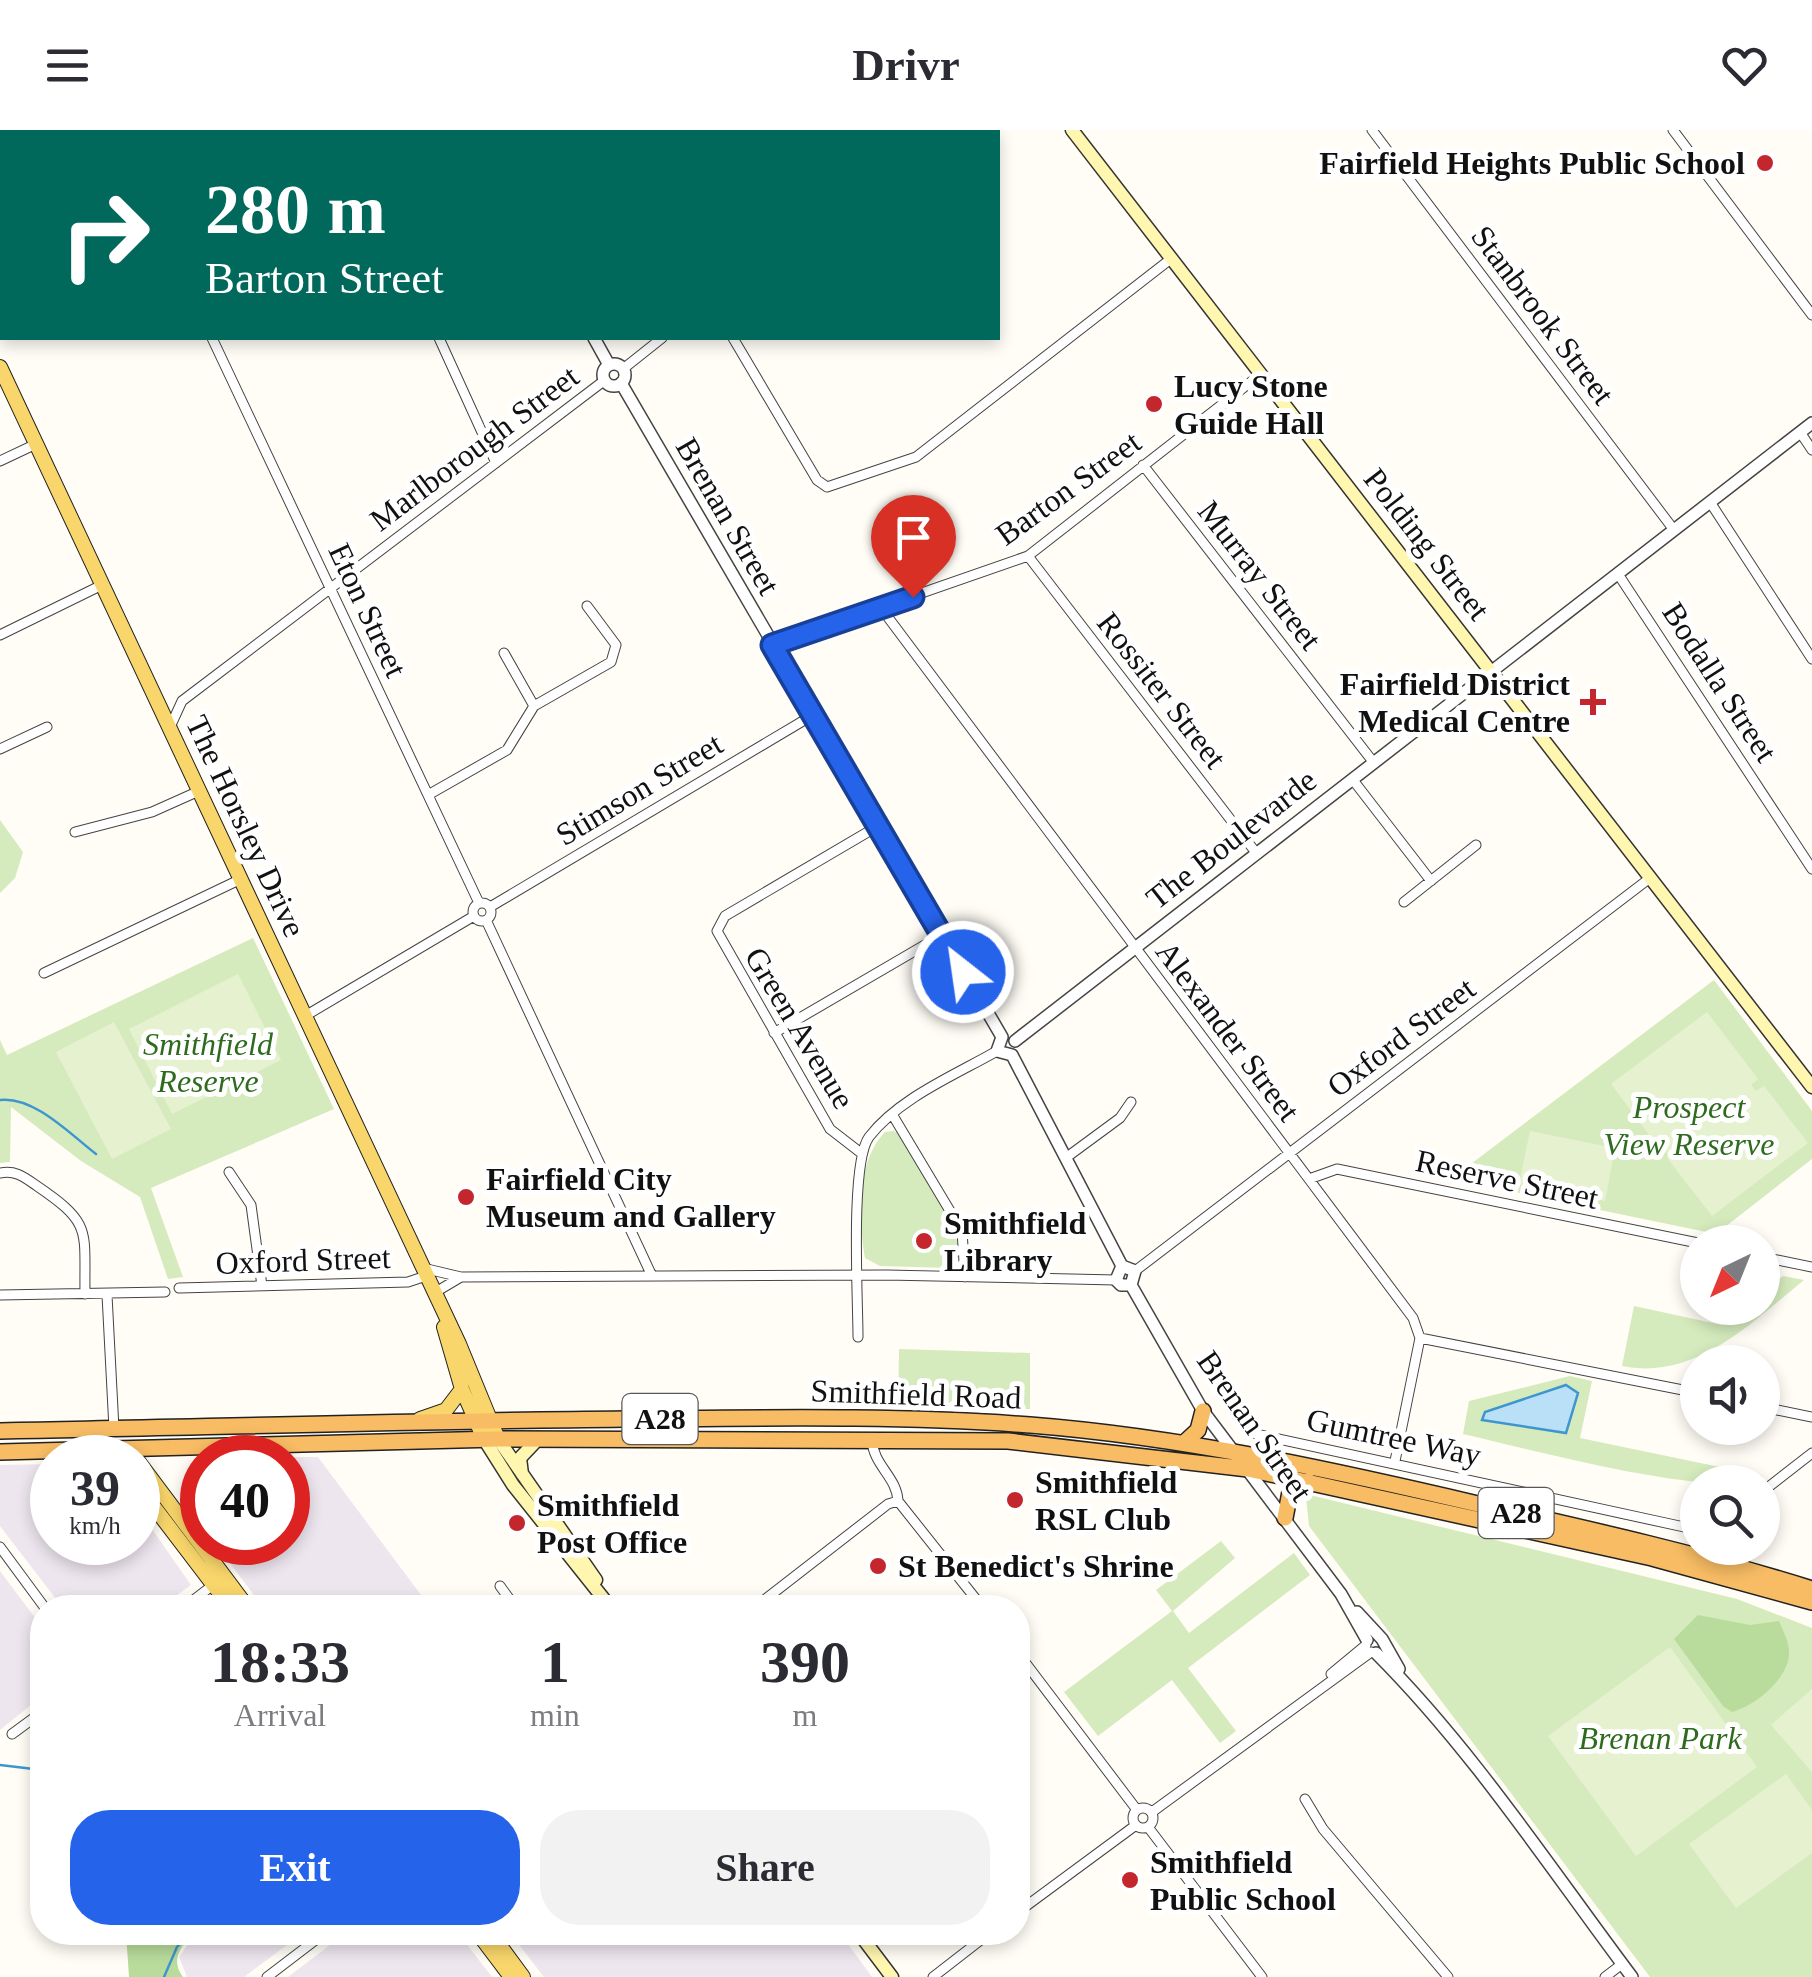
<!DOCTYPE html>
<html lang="en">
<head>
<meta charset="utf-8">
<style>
  :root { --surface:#fff; --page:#f2f2f3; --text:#2b2b33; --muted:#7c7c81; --accent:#2563eb }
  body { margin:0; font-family:"Times New Roman",serif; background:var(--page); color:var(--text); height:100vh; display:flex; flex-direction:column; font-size:38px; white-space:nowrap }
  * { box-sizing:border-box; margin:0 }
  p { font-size:32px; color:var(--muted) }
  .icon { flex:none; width:55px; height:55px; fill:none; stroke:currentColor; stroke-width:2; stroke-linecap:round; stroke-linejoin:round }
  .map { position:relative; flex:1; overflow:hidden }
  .side { position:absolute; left:30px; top:1465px; width:1000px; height:350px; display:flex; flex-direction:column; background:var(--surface); border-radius:40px; box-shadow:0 5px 15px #0003 }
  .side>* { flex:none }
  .top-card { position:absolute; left:0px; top:0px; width:1000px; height:210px; box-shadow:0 5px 15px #0003; background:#00695c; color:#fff; overflow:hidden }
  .needle { width:65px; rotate:223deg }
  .controls { position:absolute; left:1680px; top:1095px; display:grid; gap:20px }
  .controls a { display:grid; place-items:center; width:100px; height:100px; border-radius:50%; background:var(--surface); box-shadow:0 5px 15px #0003; font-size:50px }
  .speed { position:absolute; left:30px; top:1305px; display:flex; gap:20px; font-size:50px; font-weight:700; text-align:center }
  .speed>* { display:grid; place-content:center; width:130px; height:130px; border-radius:50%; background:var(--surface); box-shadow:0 5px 15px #0003; line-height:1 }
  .speed small { font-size:25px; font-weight:400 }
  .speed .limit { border:15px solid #d22; background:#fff; color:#111 }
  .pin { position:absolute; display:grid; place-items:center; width:85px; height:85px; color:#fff; margin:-102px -42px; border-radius:50% 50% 50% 0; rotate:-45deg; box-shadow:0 0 10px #0007 }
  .pin .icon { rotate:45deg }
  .me { position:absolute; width:110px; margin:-55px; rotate:330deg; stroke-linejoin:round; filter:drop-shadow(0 0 8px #0008) }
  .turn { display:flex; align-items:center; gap:35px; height:210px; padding:0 40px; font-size:45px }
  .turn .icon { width:130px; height:130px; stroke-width:2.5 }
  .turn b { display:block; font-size:70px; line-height:85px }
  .eta { display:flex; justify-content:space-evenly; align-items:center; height:170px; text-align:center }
  .eta b { font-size:60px; font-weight:800; line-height:70px }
  .button { display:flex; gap:20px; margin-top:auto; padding:20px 40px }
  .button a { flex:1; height:115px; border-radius:40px; background:var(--accent); color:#fff; font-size:40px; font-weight:800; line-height:115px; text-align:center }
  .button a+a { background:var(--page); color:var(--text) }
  header { display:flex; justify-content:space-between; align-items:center; height:130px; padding:0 40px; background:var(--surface); font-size:45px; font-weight:800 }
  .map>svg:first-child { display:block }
  .industrial { fill:#eee6ef }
  .green { fill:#d5ebbd }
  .forest { fill:#b9dc9c }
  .pitch { fill:#e6f2cf }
  .water { fill:#b9e0f7; stroke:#3f96cf; stroke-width:2.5 }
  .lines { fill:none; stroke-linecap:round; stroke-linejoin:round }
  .stream { stroke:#3f96cf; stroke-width:2.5 }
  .minor-casing { stroke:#444; stroke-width:11 }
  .tertiary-casing { stroke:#444; stroke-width:14 }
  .secondary-casing { stroke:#333; stroke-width:15 }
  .primary-casing { stroke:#222; stroke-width:16 }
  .trunk-casing { stroke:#222; stroke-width:18 }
  .minor { stroke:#fff; stroke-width:9 }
  .tertiary { stroke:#fff; stroke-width:11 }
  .secondary { stroke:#fff6b0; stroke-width:12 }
  .primary { stroke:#f9d66b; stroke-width:14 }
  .trunk { stroke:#f7bc64; stroke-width:15 }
  .route-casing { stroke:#184099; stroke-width:25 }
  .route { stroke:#2563eb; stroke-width:18 }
  .poi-dot { fill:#c4262e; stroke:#fff; stroke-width:4 }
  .labels { text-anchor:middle; stroke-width:10; stroke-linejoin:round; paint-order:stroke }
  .shield { fill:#fff; stroke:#585858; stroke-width:2.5 }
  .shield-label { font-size:30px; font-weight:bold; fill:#111 }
  .poi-label { font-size:32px; font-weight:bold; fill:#111; stroke:#fff; text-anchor:start }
  .street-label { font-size:32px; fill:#111; stroke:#fff }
  .park-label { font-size:32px; font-style:italic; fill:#2f6b1f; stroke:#fff }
</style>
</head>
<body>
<header><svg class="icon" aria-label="menu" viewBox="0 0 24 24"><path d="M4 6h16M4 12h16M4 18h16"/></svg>Drivr<svg class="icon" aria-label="heart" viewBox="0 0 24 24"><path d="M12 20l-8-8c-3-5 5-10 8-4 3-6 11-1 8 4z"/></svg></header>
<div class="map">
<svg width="1812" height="1847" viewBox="0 0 1812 1847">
  <rect width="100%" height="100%" fill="#fffdf5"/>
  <!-- industrial -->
  <path class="industrial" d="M245 1327H318L430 1477H263L215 1413 288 1412V1328Z
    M52 1334V1412H138V1379L191 1455 160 1477H62L0 1396V1335Z
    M0 1441 42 1497V1566L0 1600Z
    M347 1802 458 1803 492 1847H288Z
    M196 1803V1802L303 1803 244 1847H187L179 1827Z
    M510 1803H840L872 1847H544Z"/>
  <!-- green -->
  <path class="green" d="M0 690 23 722 15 748 0 763Z
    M253 808 334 979 151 1058 183 1147 168 1149 140 1067 81 1031 11 977 10 1032 0 1033V910L7 925Z
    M1714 850 1812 981V1029L1716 1104 1451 1049Z
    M893 1001 900 1003 953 1094 960 1124 951 1138 880 1136 865 1128C858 1089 856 1032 885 1002Z
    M1783 1146 1804 1150C1751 1193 1695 1251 1622 1236L1634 1176 1722 1195 1744 1178H1762L1763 1162Z
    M899 1219 1030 1223V1279L898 1276Z
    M1570 1246 1592 1251 1580 1308 1763 1346C1727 1374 1518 1316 1463 1304L1469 1271Z
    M1310 1365 1737 1469 1812 1498V1847H1650L1309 1396 1306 1367Z
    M1221 1411 1235 1428 1173 1481 1189 1503 1294 1423 1310 1445 1188 1538 1236 1601 1220 1613 1172 1550 1098 1606 1064 1562 1172 1481 1156 1460Z"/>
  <!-- forest -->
  <path class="forest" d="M1698 1485 1750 1495 1779 1491C1783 1501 1790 1513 1789 1524 1788 1550 1754 1576 1732 1582L1723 1576 1674 1509Z
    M126 1803H192C181 1818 170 1829 183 1847H129Z"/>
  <!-- pitch -->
  <path class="pitch" d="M238 844 281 930 172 984 129 899Z
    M1707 882 1758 949 1751 955 1756 961 1764 956 1808 1013 1712 1086 1668 1029 1666 1020 1662 1022 1611 954Z
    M114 892 171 999 112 1029 56 922Z
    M1530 1001 1615 1018 1605 1071 1519 1054Z
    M1670 1517 1757 1637 1636 1726 1548 1606Z
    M1812 1559V1642L1771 1595Z
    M1786 1644 1812 1680V1723L1736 1778 1689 1714Z"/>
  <!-- water -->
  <path class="water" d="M1566 1255 1578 1263 1566 1303 1482 1290 1485 1282Z"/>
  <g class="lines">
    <!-- stream -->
    <path class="stream" d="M0 970C34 966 70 1004 96 1024
      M0 1635 42 1640
      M164 1847 177 1817 190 1802"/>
    <!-- minor casing -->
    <g class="minor-casing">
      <path id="minor" d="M1372 0 1674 400
        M1673 0 1812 185
        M159 2 160 0
        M702 2 705 0
        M931 2 935 0
        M0 89 2 88
        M212 208 479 773
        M439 208 496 333
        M733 208 817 350 827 357 916 327 1172 128
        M623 239 662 208
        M1800 302 1812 320
        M0 331 36 314
        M1143 335 1374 633
        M1710 372 1812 529
        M1028 426 1257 724
        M1618 444 1812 739
        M881 478 1413 1188 1420 1208 1395 1331
        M0 505 102 455
        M772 515 1028 426 1261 244
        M504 523 534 576
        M171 595 182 571 605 250
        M0 619 47 597
        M1353 650 1431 751
        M428 665 507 620 534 576 611 532 616 515 587 476
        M75 702 152 682 199 661
        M1404 772 1476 715
        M473 782a9 9 0 1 1 18 0a9 9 0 1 1-18 0Z
        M490 777 813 585
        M486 790 652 1146
        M44 843 241 749
        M305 886 474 786
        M774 903 942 805
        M892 984 962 1101 965 1147
        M861 1023 830 999 717 801 725 786 878 696
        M1067 1027 1120 988 1131 972
        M229 1042 251 1075 262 1156
        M0 1043C16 1040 24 1047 37 1056 93 1094 84 1100 85 1164
        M1309 1049 1337 1039 1698 1113
        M1762 1127 1812 1137
        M423 1138 461 1147 887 1145 1116 1150
        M1135 1141 1650 748
        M179 1158 408 1152 426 1146
        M434 1163 461 1147
        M0 1165 165 1162
        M107 1165 114 1299
        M858 1207C858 1169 850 1033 869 1007 899 968 955 945 997 921
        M1420 1208 1698 1263
        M1762 1277 1812 1287
        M1256 1304 1698 1400
        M872 1310C873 1335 897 1347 898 1371L983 1478
        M1762 1362 1812 1323
        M0 1417 45 1478
        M500 1456 516 1478
        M183 1478 217 1452
        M754 1478 888 1374 898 1371
        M1018 1523 1137 1680
        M1331 1544 1366 1515
        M12 1604 42 1582
        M1305 1669 1323 1699 1448 1847
        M1133 1688a10 10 0 1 1 20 0a10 10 0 1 1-20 0Z
        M1152 1682 1371 1522
        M1148 1697 1262 1847
        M1018 1782 1136 1695
        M267 1847 326 1802
        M933 1847 991 1802
        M1605 1847 1622 1834"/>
    </g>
    <!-- tertiary casing -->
    <g class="tertiary-casing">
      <path id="tertiary" d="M463 0 464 2
        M479 2 480 0
        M594 208 609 235
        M603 245a11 11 0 1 1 22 0a11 11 0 1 1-22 0Z
        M621 253 1002 907
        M1002 907 997 921 1012 925
        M1015 911 1812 293
        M1012 925 1122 1136
        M1122 1136 1116 1150 1121 1155H1131
        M1122 1136 1135 1141 1131 1155
        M1131 1155 1203 1281 1341 1464 1367 1510
        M1357 1482 1382 1509 1399 1539
        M1376 1523C1473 1620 1550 1738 1632 1847"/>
    </g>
    <!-- secondary casing -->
    <g class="secondary-casing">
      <path id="secondary" d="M1072 0 1812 957
        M484 1309 513 1355 611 1478
        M498 1309 596 1450
        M522 1344 520 1328 539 1308
        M858 1802 892 1847"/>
    </g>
    <!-- primary casing -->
    <g class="primary-casing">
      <path id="primary" d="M0 237 459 1214 498 1309
        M444 1197 462 1259 484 1309
        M420 1289 446 1280 462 1259
        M138 1331 248 1478
        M138 1356 231 1478
        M477 1802 511 1847
        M490 1802 523 1847"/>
    </g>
    <!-- trunk casing -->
    <g class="trunk-casing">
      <path id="trunk" d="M0 1301C208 1297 417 1291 625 1289 760 1288 895 1285 1030 1295 1183 1307 1333 1340 1482 1375 1593 1400 1704 1425 1812 1459
        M1184 1313 1198 1300 1203 1281
        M0 1322 498 1309 1008 1311 1248 1339 1652 1428 1812 1472
        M1285 1388 1290 1362 1308 1351"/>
    </g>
    <!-- minor -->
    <use href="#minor" class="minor"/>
    <!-- tertiary -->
    <use href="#tertiary" class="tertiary"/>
    <!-- secondary -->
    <use href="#secondary" class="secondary"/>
    <!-- primary -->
    <use href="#primary" class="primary"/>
    <!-- trunk -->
    <use href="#trunk" class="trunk"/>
  </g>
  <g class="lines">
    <!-- route casing -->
    <g class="route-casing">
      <path id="route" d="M913 467 772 515 963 842"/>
    </g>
    <!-- route -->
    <use href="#route" class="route"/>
  </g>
  <!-- markers -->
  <g class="poi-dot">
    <circle cx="1765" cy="33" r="10"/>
    <circle cx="1154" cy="274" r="10"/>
    <path d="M1588 557h10v10h10v10h-10v10h-10v-10h-10v-10h10z"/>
    <circle cx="466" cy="1067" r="10"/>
    <circle cx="924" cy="1111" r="10"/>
    <circle cx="1015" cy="1370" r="10"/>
    <circle cx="517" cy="1393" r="10"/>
    <circle cx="878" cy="1436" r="10"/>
    <circle cx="1130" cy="1750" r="10"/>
  </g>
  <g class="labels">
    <!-- shield labels -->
    <g class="shield">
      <rect x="622.5" y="1264" width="75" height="50" rx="8"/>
      <rect x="1478.5" y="1358" width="75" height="50" rx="8"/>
    </g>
    <g class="shield-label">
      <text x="660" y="1299">A28</text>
      <text x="1516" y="1393">A28</text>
    </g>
    <!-- poi labels -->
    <g class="poi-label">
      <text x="1745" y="44" text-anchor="end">Fairfield Heights Public School</text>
      <text x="1174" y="267">Lucy Stone<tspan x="1174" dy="37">Guide Hall</tspan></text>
      <text x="1570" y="565" text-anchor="end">Fairfield District<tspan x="1570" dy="37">Medical Centre</tspan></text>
      <text x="486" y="1060">Fairfield City<tspan x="486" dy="37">Museum and Gallery</tspan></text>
      <text x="944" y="1104">Smithfield<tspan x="944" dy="37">Library</tspan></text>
      <text x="1035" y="1363">Smithfield<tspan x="1035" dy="37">RSL Club</tspan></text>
      <text x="537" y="1386">Smithfield<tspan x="537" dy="37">Post Office</tspan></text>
      <text x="898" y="1447">St Benedict's Shrine</text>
      <text x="1150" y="1743">Smithfield<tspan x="1150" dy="37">Public School</tspan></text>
    </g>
    <!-- street labels -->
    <g class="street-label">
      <text transform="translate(1543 185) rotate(53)" y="11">Stanbrook Street</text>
      <text transform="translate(474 318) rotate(-37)" y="11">Marlborough Street</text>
      <text transform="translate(1068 358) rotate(-36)" y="11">Barton Street</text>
      <text transform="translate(728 386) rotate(60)" y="11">Brenan Street</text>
      <text transform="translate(1427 414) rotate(52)" y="11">Polding Street</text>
      <text transform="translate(1260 445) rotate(52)" y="11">Murray Street</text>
      <text transform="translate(368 480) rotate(65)" y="11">Eton Street</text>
      <text transform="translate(1720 552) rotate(57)" y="11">Bodalla Street</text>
      <text transform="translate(1162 560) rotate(52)" y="11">Rossiter Street</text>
      <text transform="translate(639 659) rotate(-31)" y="11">Stimson Street</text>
      <text transform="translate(246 696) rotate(65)" y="11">The Horsley Drive</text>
      <text transform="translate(1231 709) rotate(-38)" y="11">The Boulevarde</text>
      <text transform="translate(800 898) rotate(59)" y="11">Green Avenue</text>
      <text transform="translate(1228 901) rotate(53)" y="11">Alexander Street</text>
      <text transform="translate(1401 907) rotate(-37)" y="11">Oxford Street</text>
      <text transform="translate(1507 1049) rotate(12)" y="11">Reserve Street</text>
      <text transform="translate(303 1130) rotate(-2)" y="11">Oxford Street</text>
      <text transform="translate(916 1264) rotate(2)" y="11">Smithfield Road</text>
      <text transform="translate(1255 1296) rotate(55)" y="11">Brenan Street</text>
      <text transform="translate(1394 1307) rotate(12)" y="11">Gumtree Way</text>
    </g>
    <!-- park labels -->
    <g class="park-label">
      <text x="208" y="925">Smithfield<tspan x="208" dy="37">Reserve</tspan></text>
      <text x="1689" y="988">Prospect<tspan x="1689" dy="37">View Reserve</tspan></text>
      <text x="1660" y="1619">Brenan Park</text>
    </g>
  </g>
</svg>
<div class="controls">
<a><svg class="needle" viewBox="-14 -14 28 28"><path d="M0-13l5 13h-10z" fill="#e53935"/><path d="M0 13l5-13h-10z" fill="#7c7c81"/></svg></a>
<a><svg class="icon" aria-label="sound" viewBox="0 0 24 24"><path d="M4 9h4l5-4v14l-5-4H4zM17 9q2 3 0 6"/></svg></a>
<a><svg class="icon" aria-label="search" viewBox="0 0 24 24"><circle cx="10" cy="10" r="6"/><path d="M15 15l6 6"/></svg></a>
</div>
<div class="speed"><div>39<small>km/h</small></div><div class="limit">40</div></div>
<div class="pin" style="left:913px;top:467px;background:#d93025"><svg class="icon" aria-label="arrive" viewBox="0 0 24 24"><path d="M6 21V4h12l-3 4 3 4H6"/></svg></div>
<svg class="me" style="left:963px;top:842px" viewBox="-20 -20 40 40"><circle r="17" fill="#2563eb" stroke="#fff" stroke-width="3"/><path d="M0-11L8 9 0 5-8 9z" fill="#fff"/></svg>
<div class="top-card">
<div class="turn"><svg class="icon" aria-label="right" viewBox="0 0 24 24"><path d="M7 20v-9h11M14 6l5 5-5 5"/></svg><div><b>280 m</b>Barton Street</div></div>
</div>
<section class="side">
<div class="eta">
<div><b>18:33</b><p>Arrival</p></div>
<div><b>1</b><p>min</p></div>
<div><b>390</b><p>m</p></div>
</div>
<div class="button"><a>Exit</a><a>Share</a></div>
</section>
</div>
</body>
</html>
